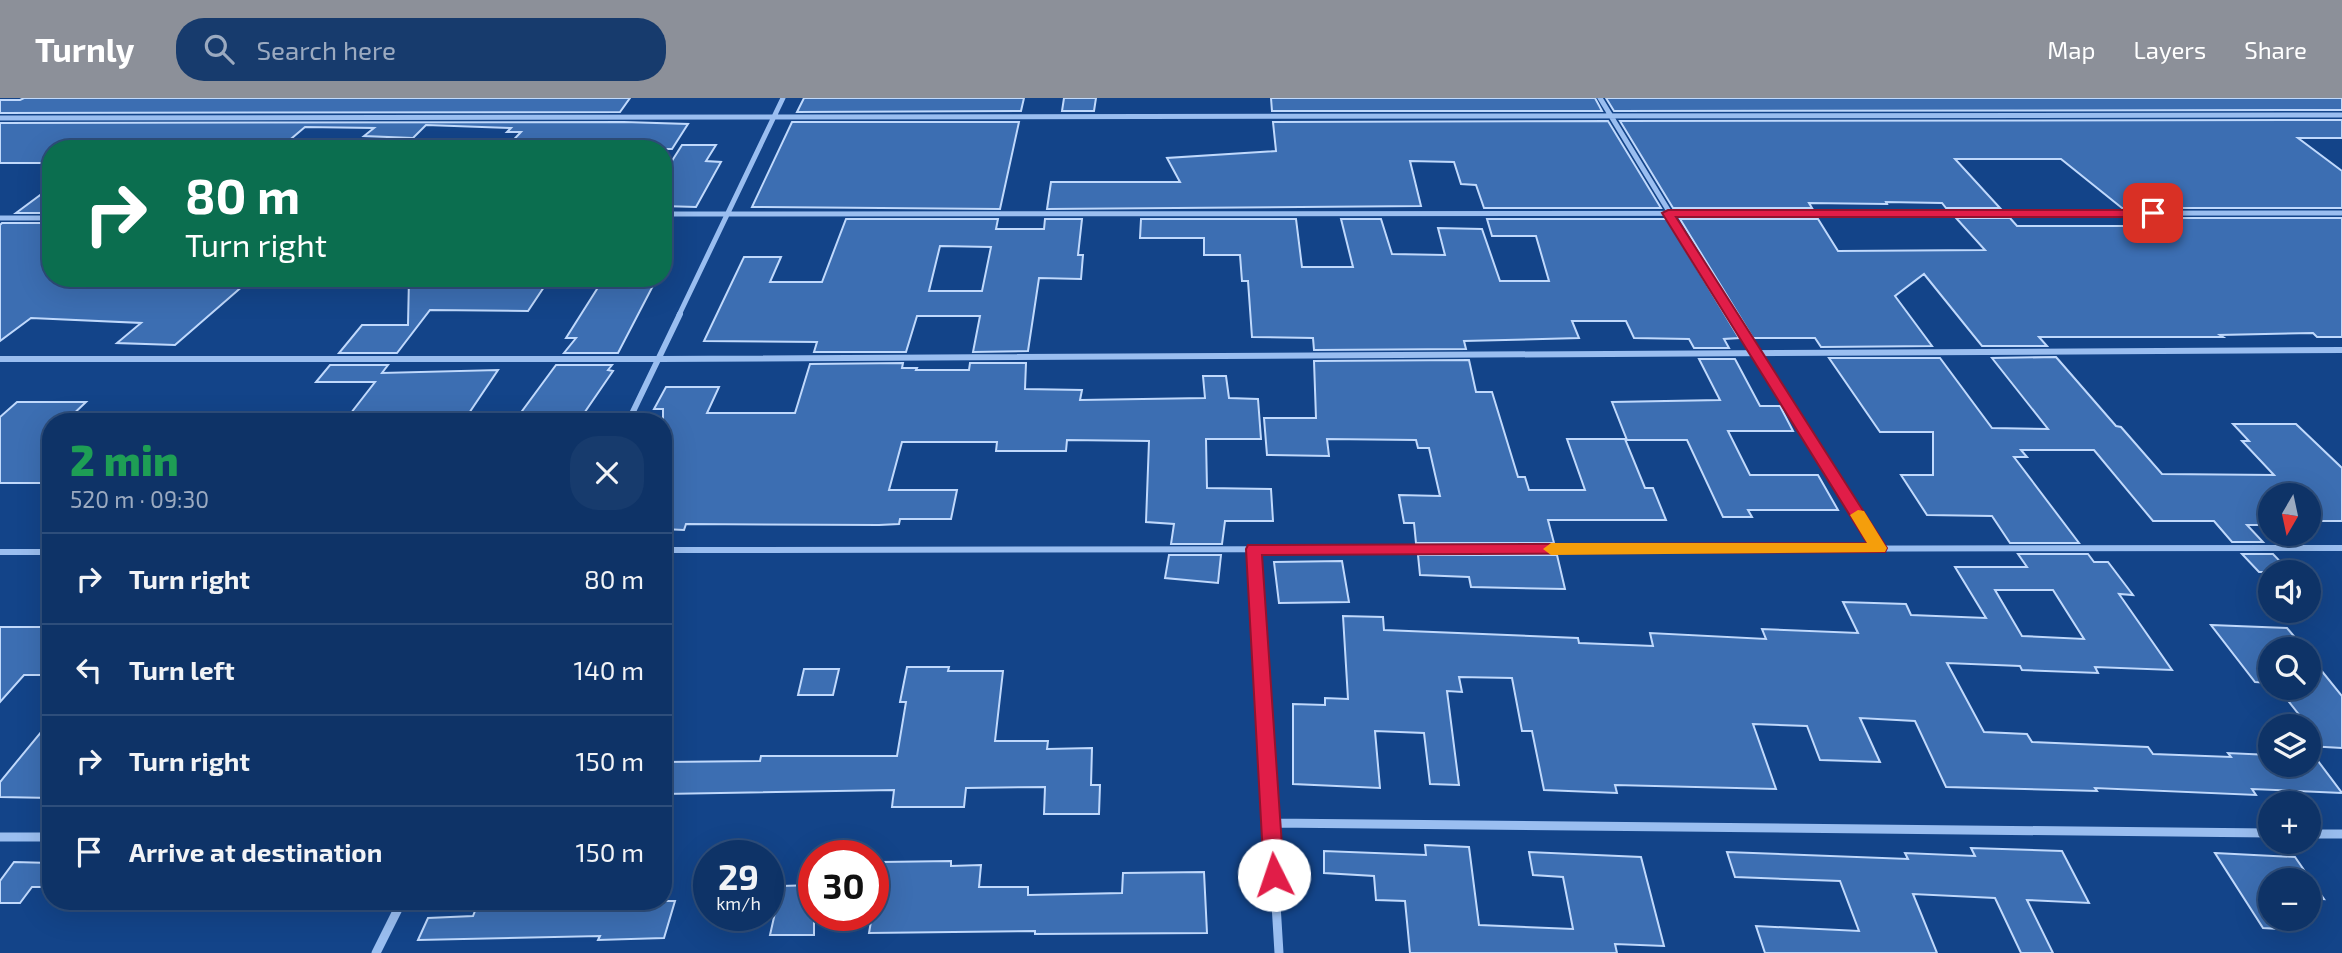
<!DOCTYPE html>
<html lang="en">
<head>
<meta charset="utf-8">
<style>
  :root { --surface:#0e3367; --page:#173b6d; --text:#f1f3f6; --muted:#9baac0; --line:#2e4e7b; --accent:#8c9099 }
  body { margin:0; font-family:"Exo 2",sans-serif; background:var(--page); color:var(--text); height:100vh; display:flex; flex-direction:column; font-size:26px; white-space:nowrap }
  * { box-sizing:border-box; margin:0 }
  p { font-size:23px; color:var(--muted) }
  .icon { flex:none; width:38px; height:38px; fill:none; stroke:currentColor; stroke-width:2; stroke-linecap:round; stroke-linejoin:round }
  .map { position:relative; flex:1; overflow:hidden }
  .sheet { position:absolute; left:42px; top:315px; width:630px; height:497px; display:flex; flex-direction:column; background:var(--surface); border-radius:28px; box-shadow:0 7px 28px #0002,0 0 0 2px var(--line) }
  .sheet>* { flex:none }
  .hud { position:absolute; left:42px; top:42px; width:630px; height:147px; border-radius:28px; box-shadow:0 7px 28px #0002,0 0 0 2px var(--line); background:#0b6e4f; color:#fff; overflow:hidden }
  .needle { width:46px; rotate:189deg }
  .tools { position:absolute; left:2258px; top:385px; display:grid; gap:14px }
  .tools a { display:grid; place-items:center; width:63px; height:63px; border-radius:50%; background:var(--surface); box-shadow:0 7px 28px #0002,0 0 0 2px var(--line); font-size:35px }
  .speed { position:absolute; left:693px; top:742px; display:flex; gap:14px; font-size:35px; font-weight:700; text-align:center }
  .speed>* { display:grid; place-content:center; width:91px; height:91px; border-radius:50%; background:var(--surface); box-shadow:0 7px 28px #0002,0 0 0 2px var(--line); line-height:1 }
  .speed small { font-size:18px; font-weight:400 }
  .speed .limit { border:10px solid #d22; background:#fff; color:#111 }
  .pin { position:absolute; display:grid; place-items:center; width:60px; height:60px; color:#fff; margin:-30px; border-radius:14px; box-shadow:0 4px 10px #0006 }
  .me { position:absolute; width:77px; margin:-38px; rotate:356deg; stroke-linejoin:round; filter:drop-shadow(0 0 5px #0008) }
  .turn { display:flex; align-items:center; gap:24px; height:147px; padding:0 28px; font-size:32px }
  .turn .icon { width:91px; height:91px; stroke-width:2.5 }
  .turn b { display:block; font-size:49px; line-height:60px }
  .round { display:grid; place-items:center; flex:none; width:74px; height:74px; border-radius:28px; background:var(--page) }
  .head { display:flex; align-items:center; justify-content:space-between; height:119px; padding:0 28px }
  h1 { font-size:42px; font-weight:800; line-height:52px; color:#1e9e55 }
  ul { padding:0; list-style:none }
  li { display:flex; align-items:center; gap:21px; height:91px; padding:0 28px; border-top:2px solid var(--line) }
  li div { flex:1 }
  li b { display:block; font-size:26px }
  li em { font-style:normal }
  header { display:flex; align-items:center; gap:42px; box-sizing:border-box; height:98px; padding:0 35px; background:var(--accent); color:#fff }
  header strong { font-size:33px }
  nav { display:flex; gap:38px; margin-inline-start:auto; font-size:24px }
  .search { width:490px; height:63px; background:var(--page); display:flex; align-items:center; gap:18px; box-sizing:border-box; padding:0 24px; border-radius:28px; color:var(--muted); font-size:26px }
  .map>svg:first-child { display:block }
  .building { fill:#3c6eb2; stroke:#c0d9fc; stroke-width:2; fill-rule:evenodd }
  .lines { fill:none; stroke-linecap:round; stroke-linejoin:round }
  .minor-far2 { stroke:#9abef0; stroke-width:5 }
  .minor-far1 { stroke:#9abef0; stroke-width:6 }
  .minor { stroke:#9abef0; stroke-width:9 }
  .route { fill:#e11d48; stroke:#92132f; stroke-width:2 }
  .slow { fill:#f59e0b }
</style>
</head>
<body>
<header>
<strong>Turnly</strong>
<div class="search"><svg class="icon" aria-label="search" viewBox="0 0 24 24"><circle cx="10" cy="10" r="6"/><path d="M15 15l6 6"/></svg>Search here</div>
<nav><a>Map</a><a>Layers</a><a>Share</a></nav>
</header>
<div class="map">
<svg width="2342" height="855" viewBox="0 0 2342 855">
  <rect width="100%" height="100%" fill="#134489"/>
  <!-- building -->
  <path class="building" d="M24 0H630L620 14 0 15V2H20Z
    M804 0H1024L1021 13 797 14Z
    M1064 0H1096L1094 13H1062Z
    M1271 0H1595L1602 13H1272Z
    M1606 0H2342V12L1614 13Z
    M2342 22V40H2298L2342 73V110H2122L2061 61H1955L2000 110H1946L1942 105 1886 104 1887 106 1809 105 1812 110H1673L1620 23Z
    M1608 23 1661 110H1484L1476 87 1461 86 1454 64 1410 63 1421 108 1047 111 1051 84H1180L1167 60 1276 53 1273 24Z
    M624 24 688 26 672 51H505L521 34H507L511 30 426 27 413 40 364 38 374 30 305 29 279 51H51V65H0V25Z
    M792 24H1019L1000 111 752 109Z
    M682 47H716L706 63 721 64 696 109 663 108V77Z
    M51 89V115H16Z
    M1956 120H2010L2017 128H2132L2127 124H2139L2134 120H2342V239H2317L2313 235 2220 237 2223 239H2039L2047 248H1982L1924 176 1895 198 1932 248 1821 249 1815 240H1753L1680 121H1818L1838 153 1985 152Z
    M846 121H998L996 131H1044L1045 121H1082L1078 157H1083L1081 181 1039 180 1028 253 973 254 980 218H917L906 254H814L817 244 704 243 744 159H781L770 184H822ZM940 148 991 149 982 193H929Z
    M1141 121H1296L1302 169H1353L1341 121H1381L1392 156 1445 157 1438 130 1482 131 1500 183H1549L1536 138H1492L1487 121H1667L1739 240 1724 241 1729 250H1694L1689 241 1634 240 1626 223H1572L1579 240 1464 243 1466 251 1314 252 1313 240 1252 239 1248 183H1242L1240 157H1204V140H1140Z
    M2 125H51V180H252L175 247 117 245 141 225 31 220 0 243V127Z
    M409 180H500L495 186H546L528 213 430 212 397 255H339L362 227H408Z
    M604 180H657L618 255H564L576 240H566Z
    M2056 259 2116 328 2121 329 2162 376 2274 377 2242 343H2249L2233 326H2296L2342 370V423H2308V397H2270V423H2259L2263 427H2247L2263 444H2232L2214 423H2153L2094 352H2021L2027 359H2014L2079 445H2010L1992 418 1927 417 1901 377H1933V334H1880L1829 260H1940L1992 330 2048 331 1992 260Z
    M1699 261H1735L1760 308H1780L1793 333H1728L1750 377H1818L1838 412H1748L1752 419H1723L1687 342H1627L1612 304 1720 302Z
    M1469 262 1476 294H1492L1518 379H1525L1529 392H1585L1567 341H1625L1645 390H1653L1666 422H1548L1554 445H1416L1414 425H1404L1399 397 1440 398 1429 350H1418L1416 342 1327 341 1329 358 1267 357 1264 320H1316L1314 263Z
    M903 265 902 270H917L916 272H969L970 265H1026L1025 291 1082 292 1080 302 1205 300 1203 278H1226L1229 300 1258 301 1261 341H1206L1207 390 1271 391 1273 423H1225L1222 446H1171L1174 426 1146 424 1149 343 1067 342 1066 353H996L997 344H902L889 392H957L951 421H900L899 426 879 427 686 426 684 432 663 431V311H654L666 289H719L707 315H795L810 266Z
    M330 267H388L382 275 498 272 463 324H344L375 284H316Z
    M556 267H612L608 272 613 273 578 324H514Z
    M17 304H86L65 324H51V385H0V319Z
    M2018 456H2088L2094 464H2108L2133 497 2119 496 2172 572 2095 569 2098 575 2022 572 2020 568 1947 565 1984 634 2027 636 2032 644 2148 649 2153 656 2231 659 2228 655 2270 657V667H2308V658L2315 659 2342 695 2252 691 2256 697 2095 690 2097 693 1946 689 1915 623 1860 620 1880 664 1820 662 1807 628 1753 626 1776 691 1615 687 1617 695 1544 692 1532 633H1522L1512 580 1459 579 1462 594 1447 593 1459 687 1430 686 1424 635 1375 633 1380 690 1293 686V606L1325 607V600L1348 601 1343 518 1383 519 1384 532 1578 540 1579 545 1653 548 1650 535 1766 541 1762 531 1858 535 1843 504 1906 506 1911 517 1986 520 1955 469H2027ZM1995 492H2053L2084 541 2022 538Z
    M2242 456H2273L2290 474H2259Z
    M1169 457H1221L1218 485 1165 480Z
    M1418 457H1557L1565 491 1471 489 1469 479 1420 477Z
    M1342 463 1349 504 1279 505 1274 464Z
    M2211 527 2287 530 2305 551H2270V585L2255 584Z
    M0 529H51V577H24L0 604Z
    M2308 556 2342 598V650L2308 648V628L2278 590H2308Z
    M907 569H949L948 573H1003L995 643H1048L1047 651 1092 650 1091 687H1100L1099 716H1044L1045 689 966 690 964 709H892L894 692 663 696V664L760 663 761 658H897L906 604H900Z
    M804 571H839L833 597H798Z
    M51 622V700L0 699V684Z
    M1425 747 1469 749 1479 827 1573 831 1563 779 1533 777 1529 754 1641 759 1664 848 1615 846 1617 855H1410L1405 803 1376 802 1374 778 1324 775V753L1426 757Z
    M1971 750 2062 753 2089 805 2027 802 2053 855H2021L1995 800 1913 796 1937 855H1765L1756 828 1859 833 1840 783 1735 779 1727 754 1908 761 1905 755 1975 758Z
    M2215 755 2295 759 2324 801 2308 800V782H2270V821H2291L2298 832 2263 830Z
    M951 763V768L981 767 979 789H1028V797L1122 795 1123 775 1204 774 1207 835 1035 836V833L869 835 881 764Z
    M14 764 51 765V789H32L20 805H0V783Z
    M814 787V837H770L781 788Z
    M479 803H675L664 840 598 842 600 838 418 842 428 820 473 818Z"/>
  <g class="lines">
    <!-- minor-far2 -->
    <path class="minor-far2" d="M1600 0 1732 217
      M0 20 2342 17
      M663 116 2342 115
      M0 120H51
      M679 217 783 0"/>
    <!-- minor-far1 -->
    <path class="minor-far1" d="M1731 216 1879 451
      M0 261H660L2342 252
      M628 324 680 216
      M1254 451 1257 496
      M663 452 2342 450
      M0 454H51"/>
    <!-- minor -->
    <path class="minor" d="M1257 495 1279 855
      M1271 725 2270 735
      M2308 736H2342
      M0 739H51
      M376 855 402 803"/>
  </g>
  <!-- route -->
  <path class="route" d="M1668 112H2153L2159 115 2153 119H1676L1885 447 1887 450 1885 454 1262 457 1284 777 1281 783 1274 786 1267 783 1264 777 1246 451 1248 447 1867 445 1662 115Z"/>
  <!-- slow -->
  <path class="slow" d="M1858 412 1864 413 1885 447 1887 450 1885 454 1551 457 1543 451 1551 445H1867L1850 417Z"/>
</svg>
<div class="tools">
<a><svg class="needle" viewBox="-14 -14 28 28"><path d="M0-13l5 13h-10z" fill="#e53935"/><path d="M0 13l5-13h-10z" fill="#9baac0"/></svg></a>
<a><svg class="icon" aria-label="sound" viewBox="0 0 24 24"><path d="M4 9h4l5-4v14l-5-4H4zM17 9q2 3 0 6"/></svg></a>
<a><svg class="icon" aria-label="search" viewBox="0 0 24 24"><circle cx="10" cy="10" r="6"/><path d="M15 15l6 6"/></svg></a>
<a><svg class="icon" aria-label="layers" viewBox="0 0 24 24"><path d="M12 4l9 5-9 5-9-5zM3 14l9 5 9-5"/></svg></a>
<a>+</a>
<a>−</a>
</div>
<div class="speed"><div>29<small>km/h</small></div><div class="limit">30</div></div>
<div class="pin" style="left:2153px;top:115px;background:#d93025"><svg class="icon" aria-label="arrive" viewBox="0 0 24 24"><path d="M6 21V4h12l-3 4 3 4H6"/></svg></div>
<svg class="me" style="left:1274px;top:777px" viewBox="-20 -20 40 40"><circle r="19" fill="#fff"/><path d="M0-13L10 11 0 6-10 11z" fill="#e11d48"/></svg>
<div class="hud">
<div class="turn"><svg class="icon" aria-label="right" viewBox="0 0 24 24"><path d="M7 20v-9h11M14 6l5 5-5 5"/></svg><div><b>80 m</b>Turn right</div></div>
</div>
<section class="sheet">
<div class="head"><div><h1>2 min</h1><p>520 m · 09:30</p></div><a class="round"><svg class="icon" aria-label="close" viewBox="0 0 24 24"><path d="M6 6l12 12M18 6L6 18"/></svg></a></div>
<ul>
<li><svg class="icon" aria-label="right" viewBox="0 0 24 24"><path d="M7 20v-9h11M14 6l5 5-5 5"/></svg><div><b>Turn right</b></div><em>80 m</em></li>
<li><svg class="icon" aria-label="left" viewBox="0 0 24 24"><path d="M17 20v-9H6M10 6l-5 5 5 5"/></svg><div><b>Turn left</b></div><em>140 m</em></li>
<li><svg class="icon" aria-label="right" viewBox="0 0 24 24"><path d="M7 20v-9h11M14 6l5 5-5 5"/></svg><div><b>Turn right</b></div><em>150 m</em></li>
<li><svg class="icon" aria-label="arrive" viewBox="0 0 24 24"><path d="M6 21V4h12l-3 4 3 4H6"/></svg><div><b>Arrive at destination</b></div><em>150 m</em></li>
</ul>
</section>
</div>
</body>
</html>
